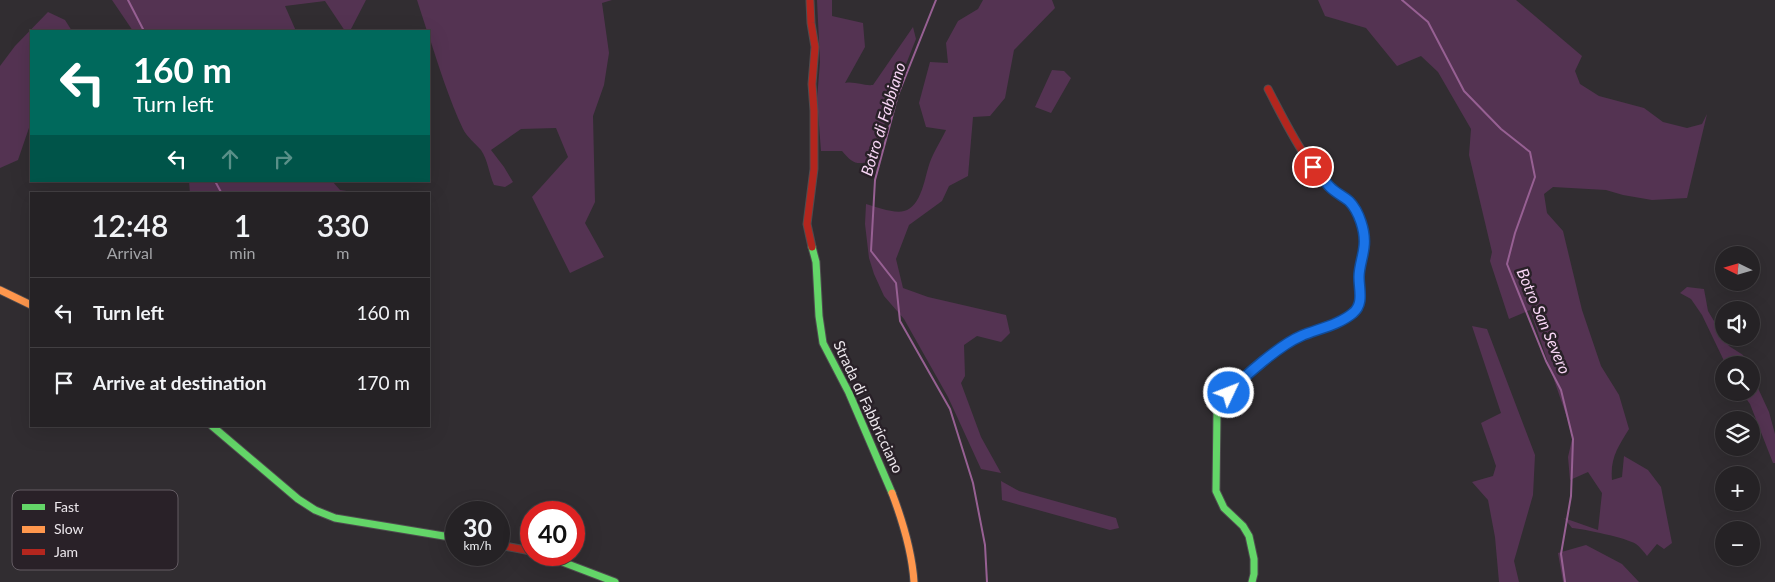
<!DOCTYPE html>
<html lang="en">
<head>
<meta charset="utf-8">
<style>
  :root { --surface:#252225; --page:#312f32; --text:#f1f3f6; --muted:#a3a4a7; --line:#423f42 }
  body { margin:0; font-family:Lato,sans-serif; background:var(--page); color:var(--text); height:100vh; display:flex; flex-direction:column; font-size:19px; white-space:nowrap }
  * { box-sizing:border-box; margin:0 }
  p { font-size:16px; color:var(--muted) }
  .icon { flex:none; width:28px; height:28px; fill:none; stroke:currentColor; stroke-width:2; stroke-linecap:round; stroke-linejoin:round }
  .map { position:relative; flex:1; overflow:hidden }
  .panel { position:absolute; left:30px; top:192px; width:400px; height:235px; display:flex; flex-direction:column; background:var(--surface); border-radius:0px; box-shadow:0 5px 20px #0002,0 0 0 1px var(--line) }
  .panel>* { flex:none }
  .hud { position:absolute; left:30px; top:30px; width:400px; height:152px; border-radius:0px; box-shadow:0 5px 20px #0002,0 0 0 1px var(--line); background:#00695c; color:#fff; overflow:hidden }
  .needle { width:32px; rotate:275deg }
  .fabs { position:absolute; left:1715px; top:246px; display:grid; gap:10px }
  .fabs a { display:grid; place-items:center; width:45px; height:45px; border-radius:50%; background:var(--surface); box-shadow:0 5px 20px #0002,0 0 0 1px var(--line); font-size:25px }
  .speed { position:absolute; left:445px; top:501px; display:flex; gap:10px; font-size:25px; font-weight:700; text-align:center }
  .speed>* { display:grid; place-content:center; width:65px; height:65px; border-radius:50%; background:var(--surface); box-shadow:0 5px 20px #0002,0 0 0 1px var(--line); line-height:1 }
  .speed small { font-size:12px; font-weight:400 }
  .speed .limit { border:8px solid #d22; background:#fff; color:#111 }
  .pin { position:absolute; display:grid; place-items:center; width:42px; height:42px; color:#fff; margin:-21px; border:2px solid #fff; border-radius:50%; box-shadow:0 1px 5px #0007 }
  .me { position:absolute; width:55px; margin:-28px; rotate:47deg; stroke-linejoin:round; filter:drop-shadow(0 0 4px #0008) }
  .turn { display:flex; align-items:center; gap:18px; height:105px; padding:0 20px; font-size:22px }
  .turn .icon { width:65px; height:65px; stroke-width:2.5 }
  .turn b { display:block; font-size:35px; line-height:42px }
  .lanes { display:flex; align-items:center; height:48px; padding:0 20px; background:#0003; justify-content:center; gap:25px; direction:ltr }
  .lanes .off { opacity:.35 }
  .eta { display:flex; justify-content:space-evenly; align-items:center; height:85px; text-align:center }
  .eta b { font-size:30px; font-weight:600; line-height:35px }
  ul { padding:0; list-style:none }
  li { display:flex; align-items:center; gap:15px; height:70px; padding:0 20px; border-top:1px solid var(--line) }
  li div { flex:1 }
  li b { display:block; font-size:19px }
  li em { font-style:normal }
  .map>svg:first-child { display:block }
  .green { fill:#543352 }
  .lines { fill:none; stroke-linecap:round; stroke-linejoin:round }
  .stream { stroke:#976093; stroke-width:2 }
  .fast-casing { stroke:#4f4c4f; stroke-width:9 }
  .slow-casing { stroke:#4f4c4f; stroke-width:9 }
  .jam-casing { stroke:#4f4c4f; stroke-width:9 }
  .fast { stroke:#63d668; stroke-width:7 }
  .slow { stroke:#ff974d; stroke-width:7 }
  .jam { stroke:#b3261e; stroke-width:7 }
  .route-casing { stroke:#114b97; stroke-width:12 }
  .route { stroke:#1a73e8; stroke-width:9 }
  .labels { text-anchor:middle; stroke-width:5; stroke-linejoin:round; paint-order:stroke }
  .street-label { font-size:15px; fill:#ece7ec; stroke:#292128 }
  .water-label { font-size:16px; font-style:italic; fill:#f8d6f5; stroke:#292128 }
  .key { fill:#292128; stroke:#645c63; stroke-width:1 }
  .key-label { font-size:14px; fill:#ece7ec }
</style>
</head>
<body>
<div class="map">
<svg width="1775" height="582" viewBox="0 0 1775 582">
  <rect width="100%" height="100%" fill="#312d31"/>
  <!-- green -->
  <path class="green" d="M112 0H366L350 31H345L325 1 285 6 296 31H133Z
    M417 0H612L602 3 609 53 604 85 593 116 595 202 585 223 604 257 570 273 532 197 568 157 556 128 521 129 491 150 504 167 513 182 505 187 494 185C489 174 488 160 481 150 475 143 467 137 463 129 449 99 439 67 429 36V31H427Z
    M817 0H832V16L863 23 865 47 845 83C855 81 863 86 873 85L913 27 916 39 893 97 873 161C856 165 853 164 842 151H821L817 99 820 62Z
    M983 0H1052L1055 8 1014 50 1005 98 990 116 973 117 968 176 949 186 942 201 909 225 896 259 903 288 928 297 1006 315 1010 333 1001 342 977 336 964 345 965 376 961 383 981 437 1001 473 981 469 948 397 904 319 884 296 874 274 869 258 865 224 866 204C876 207 895 214 904 211 922 207 925 175 930 162 934 151 941 141 946 130L926 127 919 103 930 62 948 63 946 43 958 21 978 9Z
    M1318 0H1516L1582 56 1575 71 1580 84 1599 96 1644 108 1663 122 1687 128 1702 124 1707 114 1687 198 1652 200 1623 195 1606 190 1553 187 1544 194 1547 213 1563 231 1582 310 1601 366 1619 395 1629 429C1618 447 1610 458 1612 480L1622 477 1624 456 1648 470 1661 487 1672 543 1664 549 1657 544 1647 556C1644 552 1640 547 1636 544 1627 538 1584 529 1572 528L1564 518 1598 530 1602 493 1588 472 1570 480 1568 457 1573 435 1530 310 1509 319 1490 261 1492 252 1469 155 1471 129 1438 72 1421 56 1397 66 1366 28 1325 16Z
    M48 12 65 20 72 31H31V122L18 160 0 168V66L15 46Z
    M1052 70 1064 71 1071 78 1051 113 1035 107Z
    M189 181H332L340 190 360 193 190 194Z
    M1687 287 1704 289 1708 311 1729 346 1743 355 1747 365H1726L1702 315 1691 299 1680 293Z
    M1472 326 1487 329 1535 455 1533 495 1514 561 1519 582H1499L1495 537 1488 500 1472 482 1493 476 1496 466 1481 423 1501 413Z
    M1751 373 1769 412 1775 434V463H1773L1750 404 1742 393 1751 392Z
    M1001 481 1019 491 1116 518 1119 528 1110 530 1002 500Z
    M1586 545 1622 564 1639 582H1563L1558 553Z"/>
  <g class="lines">
    <!-- stream -->
    <path class="stream" d="M128 0 144 31
      M936 0 898 95 875 180 871 251 896 283 900 321 950 409 973 483 985 545 987 582
      M1402 0 1428 22 1464 91 1501 129 1530 152 1535 177 1515 233 1507 264 1546 361 1561 390 1573 439 1571 496 1561 554 1565 582
      M215 181 222 194"/>
    <!-- fast casing -->
    <g class="fast-casing">
      <path id="fast" d="M812 247 816 262 819 316 823 343 849 393 892 493
        M212 426 298 499 315 510 335 518 456 538
        M544 555 615 582
        M1252 582 1254 574V559L1249 536 1243 526 1224 508 1216 491 1217 412C1228 390 1246 377 1264 362"/>
    </g>
    <!-- slow casing -->
    <g class="slow-casing">
      <path id="slow" d="M0 290 31 305
        M1264 362C1276 352 1288 341 1302 335 1317 329 1343 323 1354 311 1365 300 1358 288 1359 275 1360 266 1363 257 1365 248 1367 231 1357 207 1343 197
        M892 493C903 522 912 551 914 582"/>
    </g>
    <!-- jam casing -->
    <g class="jam-casing">
      <path id="jam" d="M810 1 811 23 815 47 812 84 814 111V169L807 224 812 247
        M1268 89C1288 127 1308 171 1343 197
        M499 545 531 551"/>
    </g>
    <!-- fast -->
    <use href="#fast" class="fast"/>
    <!-- slow -->
    <use href="#slow" class="slow"/>
    <!-- jam -->
    <use href="#jam" class="jam"/>
  </g>
  <g class="lines">
    <!-- route casing -->
    <g class="route-casing">
      <path id="route" d="M1229 393C1244 376 1280 345 1301 336 1317 329 1339 325 1353 313 1364 304 1359 290 1359 277 1359 267 1363 257 1364 247 1366 232 1359 211 1349 201 1343 196 1336 193 1330 187 1324 181 1320 173 1313 167"/>
    </g>
    <!-- route -->
    <use href="#route" class="route"/>
  </g>
  <g class="labels">
    <!-- street labels -->
    <g class="street-label">
      <text transform="translate(868 407) rotate(65)" y="5">Strada di Fabbricciano</text>
    </g>
    <!-- water labels -->
    <g class="water-label">
      <text transform="translate(883 119) rotate(-73)" y="6">Botro di Fabbiano</text>
      <text transform="translate(1544 321) rotate(67)" y="6">Botro San Severo</text>
    </g>
  </g>
  <!-- legend -->
  <rect x="12" y="490" width="166" height="80" rx="8" class="key"/>
  <rect x="22" y="504" width="23" height="6" fill="#63d668"/>
  <rect x="22" y="526" width="23" height="7" fill="#ff974d"/>
  <rect x="22" y="549" width="23" height="6" fill="#b3261e"/>
  <g class="key-label">
    <text x="54" y="512">Fast</text>
    <text x="54" y="534">Slow</text>
    <text x="54" y="557">Jam</text>
  </g>
</svg>
<div class="fabs">
<a><svg class="needle" viewBox="-14 -14 28 28"><path d="M0-13l5 13h-10z" fill="#e53935"/><path d="M0 13l5-13h-10z" fill="#a3a4a7"/></svg></a>
<a><svg class="icon" aria-label="sound" viewBox="0 0 24 24"><path d="M4 9h4l5-4v14l-5-4H4zM17 9q2 3 0 6"/></svg></a>
<a><svg class="icon" aria-label="search" viewBox="0 0 24 24"><circle cx="10" cy="10" r="6"/><path d="M15 15l6 6"/></svg></a>
<a><svg class="icon" aria-label="layers" viewBox="0 0 24 24"><path d="M12 4l9 5-9 5-9-5zM3 14l9 5 9-5"/></svg></a>
<a>+</a>
<a>−</a>
</div>
<div class="speed"><div>30<small>km/h</small></div><div class="limit">40</div></div>
<div class="pin" style="left:1313px;top:167px;background:#d93025"><svg class="icon" aria-label="arrive" viewBox="0 0 24 24"><path d="M6 21V4h12l-3 4 3 4H6"/></svg></div>
<svg class="me" style="left:1229px;top:393px" viewBox="-20 -20 40 40"><circle r="17" fill="#1a73e8" stroke="#fff" stroke-width="3"/><path d="M0-11L8 9 0 5-8 9z" fill="#fff"/></svg>
<div class="hud">
<div class="turn"><svg class="icon" aria-label="left" viewBox="0 0 24 24"><path d="M17 20v-9H6M10 6l-5 5 5 5"/></svg><div><b>160 m</b>Turn left</div></div>
<div class="lanes"><svg class="icon" aria-label="left" viewBox="0 0 24 24"><path d="M17 20v-9H6M10 6l-5 5 5 5"/></svg><svg class="icon off" aria-label="ahead" viewBox="0 0 24 24"><path d="M12 20V5M6 11l6-6 6 6"/></svg><svg class="icon off" aria-label="right" viewBox="0 0 24 24"><path d="M7 20v-9h11M14 6l5 5-5 5"/></svg></div>
</div>
<section class="panel">
<div class="eta">
<div><b>12:48</b><p>Arrival</p></div>
<div><b>1</b><p>min</p></div>
<div><b>330</b><p>m</p></div>
</div>
<ul>
<li><svg class="icon" aria-label="left" viewBox="0 0 24 24"><path d="M17 20v-9H6M10 6l-5 5 5 5"/></svg><div><b>Turn left</b></div><em>160 m</em></li>
<li><svg class="icon" aria-label="arrive" viewBox="0 0 24 24"><path d="M6 21V4h12l-3 4 3 4H6"/></svg><div><b>Arrive at destination</b></div><em>170 m</em></li>
</ul>
</section>
</div>
</body>
</html>
